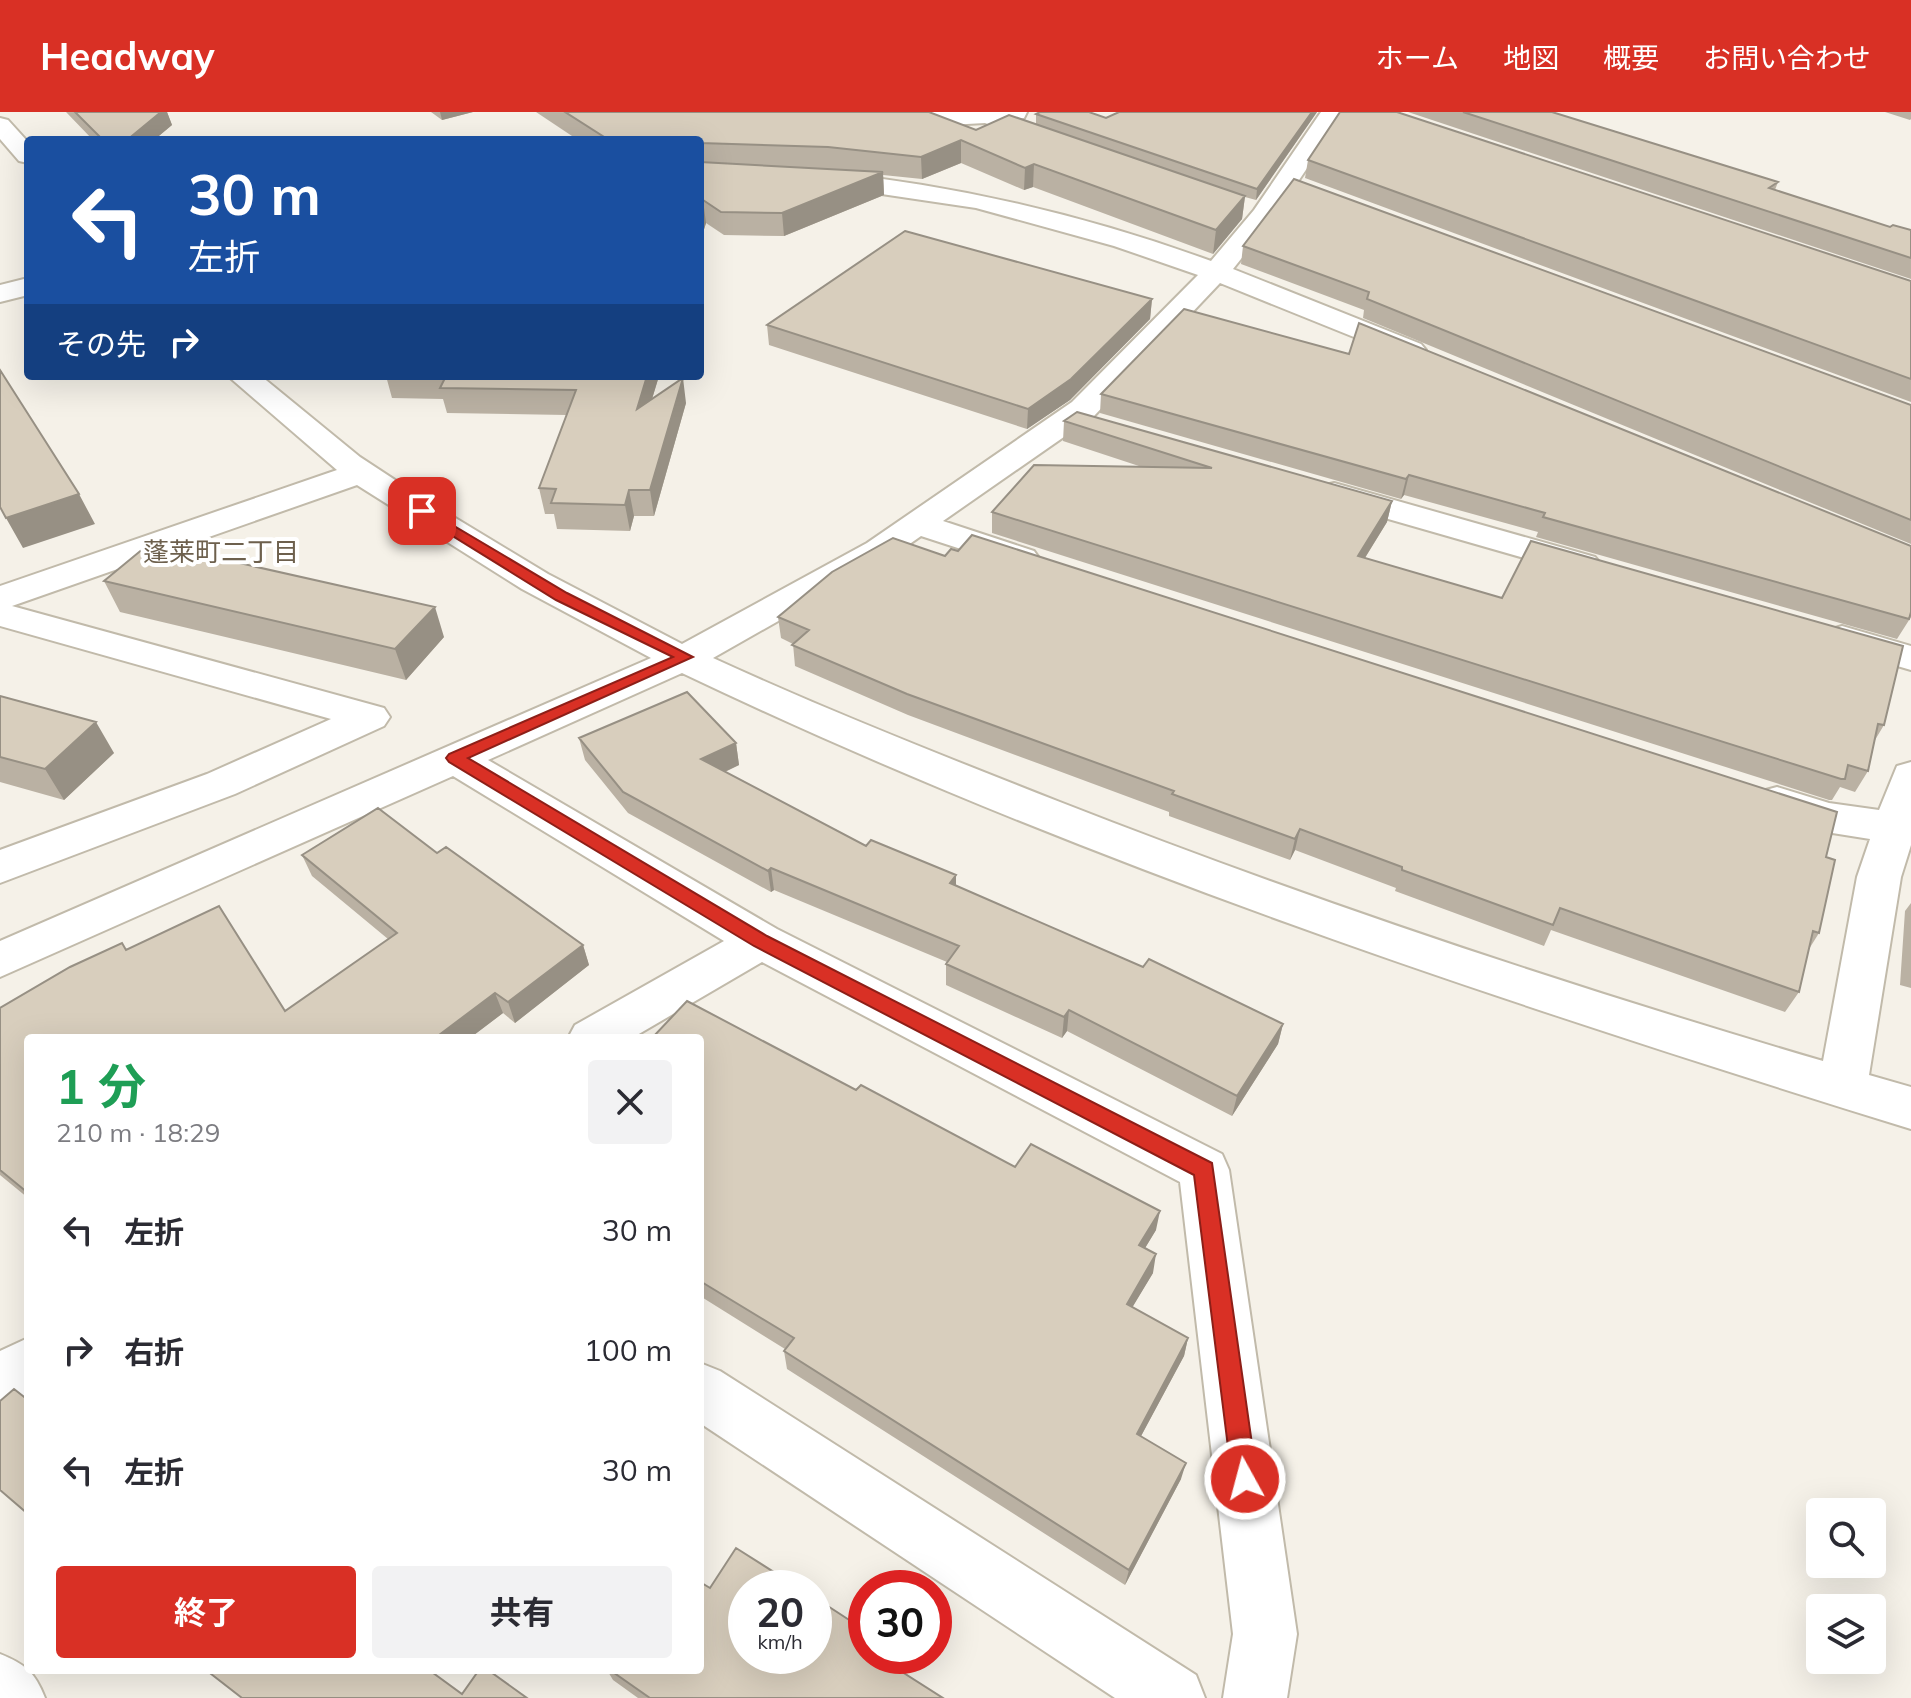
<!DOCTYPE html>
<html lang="ja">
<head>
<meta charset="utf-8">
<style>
  :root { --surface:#fff; --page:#f2f2f3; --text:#2b2b33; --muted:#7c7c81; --accent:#d93025 }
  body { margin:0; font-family:Mulish,"Noto Sans JP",sans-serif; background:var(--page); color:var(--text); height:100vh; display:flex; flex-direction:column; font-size:30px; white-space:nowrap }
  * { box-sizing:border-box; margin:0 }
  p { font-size:26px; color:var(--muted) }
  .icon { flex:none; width:44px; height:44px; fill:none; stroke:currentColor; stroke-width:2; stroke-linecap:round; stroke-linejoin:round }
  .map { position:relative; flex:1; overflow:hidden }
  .drawer { position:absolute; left:24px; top:922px; width:680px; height:640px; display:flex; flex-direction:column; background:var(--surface); border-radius:8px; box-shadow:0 8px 32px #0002 }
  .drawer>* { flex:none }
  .guide { position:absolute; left:24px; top:24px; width:680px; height:244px; border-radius:8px; box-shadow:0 8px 32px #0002; background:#1a4fa0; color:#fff; overflow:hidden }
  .tools { position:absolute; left:1806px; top:1386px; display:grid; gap:16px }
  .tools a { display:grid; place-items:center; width:80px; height:80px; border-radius:8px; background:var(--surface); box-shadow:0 8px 32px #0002; font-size:40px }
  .speed { position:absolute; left:728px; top:1458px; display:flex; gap:16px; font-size:40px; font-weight:700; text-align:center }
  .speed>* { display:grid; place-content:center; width:104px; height:104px; border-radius:50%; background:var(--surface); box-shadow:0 8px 32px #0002; line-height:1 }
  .speed small { font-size:20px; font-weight:400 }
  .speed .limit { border:12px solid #d22; background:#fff; color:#111 }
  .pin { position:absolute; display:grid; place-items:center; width:68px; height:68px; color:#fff; margin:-34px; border-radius:16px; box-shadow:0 4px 12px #0006 }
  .me { position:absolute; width:88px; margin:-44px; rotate:353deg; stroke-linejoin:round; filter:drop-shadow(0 0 6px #0008) }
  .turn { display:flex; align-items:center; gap:28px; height:168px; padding:0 32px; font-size:36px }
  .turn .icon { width:104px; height:104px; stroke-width:2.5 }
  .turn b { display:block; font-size:56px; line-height:68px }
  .then { display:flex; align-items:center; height:76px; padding:0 32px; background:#0003; gap:16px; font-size:30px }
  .round { display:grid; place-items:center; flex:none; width:84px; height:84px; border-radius:8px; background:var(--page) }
  .summary { display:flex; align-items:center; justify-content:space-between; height:136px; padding:0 32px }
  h1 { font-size:48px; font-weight:700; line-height:60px; color:#1e9e55 }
  .button { display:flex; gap:16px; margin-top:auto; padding:16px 32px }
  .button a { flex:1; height:92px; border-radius:8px; background:var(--accent); color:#fff; font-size:32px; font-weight:700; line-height:92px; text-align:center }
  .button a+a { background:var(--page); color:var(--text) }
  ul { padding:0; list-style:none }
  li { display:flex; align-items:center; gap:24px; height:120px; padding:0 32px }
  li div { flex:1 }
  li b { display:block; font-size:30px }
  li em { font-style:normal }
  header { display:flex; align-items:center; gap:48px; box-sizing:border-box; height:112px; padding:0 40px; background:var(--accent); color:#fff }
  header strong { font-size:38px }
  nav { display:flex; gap:44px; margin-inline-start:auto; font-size:28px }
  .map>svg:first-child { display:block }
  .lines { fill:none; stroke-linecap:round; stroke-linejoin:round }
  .minor-casing { stroke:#c1baaa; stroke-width:4 }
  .minor { fill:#fff; fill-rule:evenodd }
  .wall { fill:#bab1a3 }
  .shaded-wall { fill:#979084 }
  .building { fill:#d8cebd; stroke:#979084; stroke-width:2 }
  .route { fill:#d93025; stroke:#8d1f18; stroke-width:2 }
  .labels { text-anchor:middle; stroke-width:8; stroke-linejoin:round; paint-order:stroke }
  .far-neighbourhood-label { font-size:26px; fill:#6d604d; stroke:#fff }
</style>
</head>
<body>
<header>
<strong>Headway</strong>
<nav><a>ホーム</a><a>地図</a><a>概要</a><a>お問い合わせ</a></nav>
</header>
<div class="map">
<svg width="1911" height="1586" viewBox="0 0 1911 1586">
  <rect width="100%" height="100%" fill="#f5f1e8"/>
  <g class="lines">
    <!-- minor casing -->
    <g class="minor-casing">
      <path id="minor" d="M809 0H1027L1024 6 1014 8 1061 25 1065 30 1061 35 1053 37 985 11 894 16 813 5Z
        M1321 0H1345L1272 108 1233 157 1421 232 1426 238 1421 244 1411 247 1401 244 1220 171 1094 304 943 409 1034 439 1039 446 1034 453 1022 456 1010 453 921 424 891 445 713 546C826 598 943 644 1060 690 1310 788 1565 873 1823 949L1857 765 1870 727 1826 720 1762 699 1756 689 1762 679 1777 675 1829 691 1879 698 1897 654 1911 650V733L1901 765 1869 963 1911 975V1017C1495 888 1076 749 682 561L488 648 777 817 1222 1042 1229 1058 1297 1522 1287 1586H1223L1233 1522 1180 1070 762 850 632 926H568L575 913 724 829 453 664 0 865V829L651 546 522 477 357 373 12 494 384 596 390 605 384 614 235 682 0 771V738L207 662 331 607 0 514V474L337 358 228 264H261L360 345 424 387 548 462 682 532 867 431 1072 290 1198 163 1114 134 976 96 814 72 811 67 814 62 823 60C956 73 1085 103 1211 149L1254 98Z
        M0 6 8 8 28 30V51L19 49 0 27Z
        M28 166V183L0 190V173Z
        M1334 371 1595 445 1601 452 1595 459 1583 463 1322 388 1317 381 1322 374Z
        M1842 514 1911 534V558L1829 534 1824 526 1829 518Z
        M28 1226V1284L0 1297V1239Z
        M700 1251 720 1259 1196 1563 1205 1586H1115L700 1311Z
        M0 1542C25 1552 35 1560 45 1586H0Z"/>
    </g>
    <!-- minor -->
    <use href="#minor" class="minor"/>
  </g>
  <!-- wall -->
  <path class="wall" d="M66 0H167L172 13 154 28H93Z
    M431 0H473L442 8Z
    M536 0H929L976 18 1036 12V2L1106 6 1317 0 1256 88 1245 85 1242 107 1213 142 1033 75 1024 78 961 51 922 67 883 63 884 83 784 124 724 123 706 111 700 130V28H578Z
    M1408 0H1552L1778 70 1775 78 1890 115 1911 118V167Z
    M1885 0H1911V7L1910 8Z
    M1308 48 1911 169V290L1305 66Z
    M1243 134 1911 293V432L1363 206 1364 198 1241 152Z
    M1152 187 1150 207 1070 288 1027 317 769 233 767 213Z
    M386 264H659L652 287 686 291 654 404H634L630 419 557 417 554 402H545L539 376 567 303 447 301 443 287 392 286Z
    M1101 282 1911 434V505L1897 527 1536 425 1538 420 1404 383 1401 387 1100 301Z
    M1064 309 1392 389 1387 410 1365 446 1884 613 1875 628 1868 659 1855 680 1840 675 1832 688H1829L992 421V400L1142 355 1063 329Z
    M104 469 444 525 406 568 120 500Z
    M778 505 1826 745 1819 821 1809 837 1799 880 1785 900 1551 818 1544 834 1395 779 1396 776 1295 738 1290 748 1169 704V700L908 603 795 554 793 532 781 526Z
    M0 584 114 641 64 688 0 670Z
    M579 626 736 631 739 653 725 660 866 734 1143 855 1283 912 1278 932 1232 1004 1067 919 1062 926 946 873V852L947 850 774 778 771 780 628 701 585 648Z
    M437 741 583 833 589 853 515 911 503 901 470 926H28V1086L0 1063V896L126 837 285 899 388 827 312 764 302 743Z
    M1911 791V876L1900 873 1905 799Z
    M700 926 856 978 1015 1055 1156 1118 1145 1136 1153 1161 1132 1195 1188 1226 1184 1244 1141 1324 1181 1367 1125 1473 787 1257 784 1239 785 1237 700 1184Z
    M710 1476 866 1544 943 1586H638L613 1568 607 1558H700Z"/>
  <!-- shaded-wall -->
  <path class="shaded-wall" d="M161 0H167L172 13 154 28H127Z
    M440 0H473L442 8Z
    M1312 0H1317L1256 88 1257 77Z
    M961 28V51L922 67 921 45Z
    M1034 52 1033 75 1024 78 1025 56Z
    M883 60 884 83 784 124 782 101Z
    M1245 84 1242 107 1213 142 1216 118Z
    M703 88 706 111 700 130V97Z
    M1152 187 1150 207 1070 288 1027 317 1028 297Z
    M647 264H659L641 323 637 297Z
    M683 266 686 291 654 404 650 378Z
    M1409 363 1404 383 1401 387 1406 367Z
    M629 378 634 404 630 419 625 393Z
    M79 382 95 412 23 436 6 406Z
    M1392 389 1387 410 1353 465 1358 444Z
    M435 495 444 525 406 568 395 537Z
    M96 610 114 641 64 688 45 657Z
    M736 631 739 653 705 669 701 647Z
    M1300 717 1295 738 1290 748 1295 727Z
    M771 756 774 778 771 780 768 759Z
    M956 763V784L950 771Z
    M583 833 589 853 515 911 508 890Z
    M495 881 503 901 470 926H435Z
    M1069 898 1067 919 1062 926 1064 905Z
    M1283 912 1278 932 1232 1004 1237 984Z
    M1160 1099 1156 1118 1136 1151 1139 1133Z
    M1156 1142 1153 1161 1123 1211 1127 1192Z
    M1188 1226 1184 1244 1133 1339 1137 1322Z
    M1186 1351 1181 1367 1125 1473 1129 1458Z"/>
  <!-- building -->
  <path class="building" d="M75 0H161L127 28H103Z
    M565 0H929L976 18 1009 3 1245 84 1216 118 1034 52 1025 56 961 28 921 45 828 35 700 31V28H609Z
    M1040 0H1089L1106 6 1119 0H1312L1257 77 1036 2Z
    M1340 0H1397L1911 169V267L1308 48Z
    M1463 0H1552L1778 70 1769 76 1890 115 1893 113 1911 118V146Z
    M700 50 883 60 782 101 721 100 703 88 700 97Z
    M1294 67 1911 293V408L1367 187 1369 180 1243 134Z
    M905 119 1152 187 1071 267 1028 297 767 213Z
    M1184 197 1349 242 1359 211 1911 434V500L1909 507 1543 405 1545 401 1409 363 1406 367 1101 282Z
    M0 258 79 382 6 406 0 395Z
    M446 264H647L637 297 683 266 650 378H629L625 393 551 391 556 377 539 376 576 278 440 276Z
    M1077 300 1392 389 1358 444 1502 486 1531 429 1903 534 1884 613 1878 612 1868 659 1848 653 1845 667H1841L992 400 1034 353 1212 356 1064 309Z
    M972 423 1837 700 1826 745 1835 748 1819 821 1813 819 1799 880 1560 796 1553 813 1402 758V755L1300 717 1295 727 1172 682 1174 679 907 582 792 533 809 518 778 505 832 460 893 426 945 444 951 437 958 439Z
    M150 431 435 495 395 537 104 469Z
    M687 580 736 631 701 647 866 734 871 728 956 763 950 771 1143 855 1149 847 1283 912 1237 984 1069 898 1064 905 946 852 959 834 771 756 768 759 623 680 579 626Z
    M0 584 96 610 45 657 0 645Z
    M378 696 437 741 446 735 583 833 508 890 495 881 435 926H28V1081L0 1058V896L70 855 122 831 126 838 219 794 285 899 397 821 302 743Z
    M687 889 856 978 861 973 1015 1055 1031 1032 1160 1099 1139 1133 1156 1142 1127 1192 1188 1226 1137 1322 1186 1351 1129 1458 784 1239 794 1226 700 1169V926H652Z
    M14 1277 28 1288V1402L0 1378V1289Z
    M736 1436 799 1476H746V1544H814V1485L866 1519V1531L864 1536 866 1537V1544H877L943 1586H650L610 1558H700V1470L710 1476Z
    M206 1558H429L462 1582 479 1558H488L527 1586H242Z"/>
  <!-- route -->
  <path class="route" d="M422 395 567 481 693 545 468 646 767 824 1212 1051 1257 1367 1253 1376 1245 1379 1236 1376 1232 1367 1194 1063 754 834 449 650 446 646 449 642 673 545 556 488 417 402 415 399Z"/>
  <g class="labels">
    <!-- far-neighbourhood labels -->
    <g class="far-neighbourhood-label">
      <text x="221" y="449">蓬莱町二丁目</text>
    </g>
  </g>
</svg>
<div class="tools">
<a><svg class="icon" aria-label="search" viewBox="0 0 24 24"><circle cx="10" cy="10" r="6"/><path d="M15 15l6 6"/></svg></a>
<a><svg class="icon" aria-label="layers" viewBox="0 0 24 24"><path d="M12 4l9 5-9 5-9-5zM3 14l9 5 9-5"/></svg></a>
</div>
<div class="speed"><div>20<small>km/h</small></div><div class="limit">30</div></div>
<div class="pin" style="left:422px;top:399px;background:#d93025"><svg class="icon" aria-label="arrive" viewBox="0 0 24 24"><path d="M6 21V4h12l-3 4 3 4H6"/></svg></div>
<svg class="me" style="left:1245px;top:1367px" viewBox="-20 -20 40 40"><circle r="17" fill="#d93025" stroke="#fff" stroke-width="3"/><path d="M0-11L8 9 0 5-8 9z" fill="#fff"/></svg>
<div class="guide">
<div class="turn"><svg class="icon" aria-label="left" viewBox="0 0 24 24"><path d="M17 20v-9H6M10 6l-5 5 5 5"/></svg><div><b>30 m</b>左折</div></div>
<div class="then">その先<svg class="icon" aria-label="right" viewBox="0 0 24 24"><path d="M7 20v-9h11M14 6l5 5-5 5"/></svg></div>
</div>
<section class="drawer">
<div class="summary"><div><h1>1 分</h1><p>210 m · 18:29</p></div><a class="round"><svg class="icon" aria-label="close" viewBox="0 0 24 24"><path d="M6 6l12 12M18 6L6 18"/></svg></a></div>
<ul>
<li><svg class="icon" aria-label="left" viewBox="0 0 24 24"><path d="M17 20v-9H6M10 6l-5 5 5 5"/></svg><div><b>左折</b></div><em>30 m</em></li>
<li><svg class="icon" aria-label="right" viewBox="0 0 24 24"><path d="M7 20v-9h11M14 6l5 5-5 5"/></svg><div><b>右折</b></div><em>100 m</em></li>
<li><svg class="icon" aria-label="left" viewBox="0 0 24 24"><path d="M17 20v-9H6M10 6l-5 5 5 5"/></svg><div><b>左折</b></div><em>30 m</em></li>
</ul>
<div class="button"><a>終了</a><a>共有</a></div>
</section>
</div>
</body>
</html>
